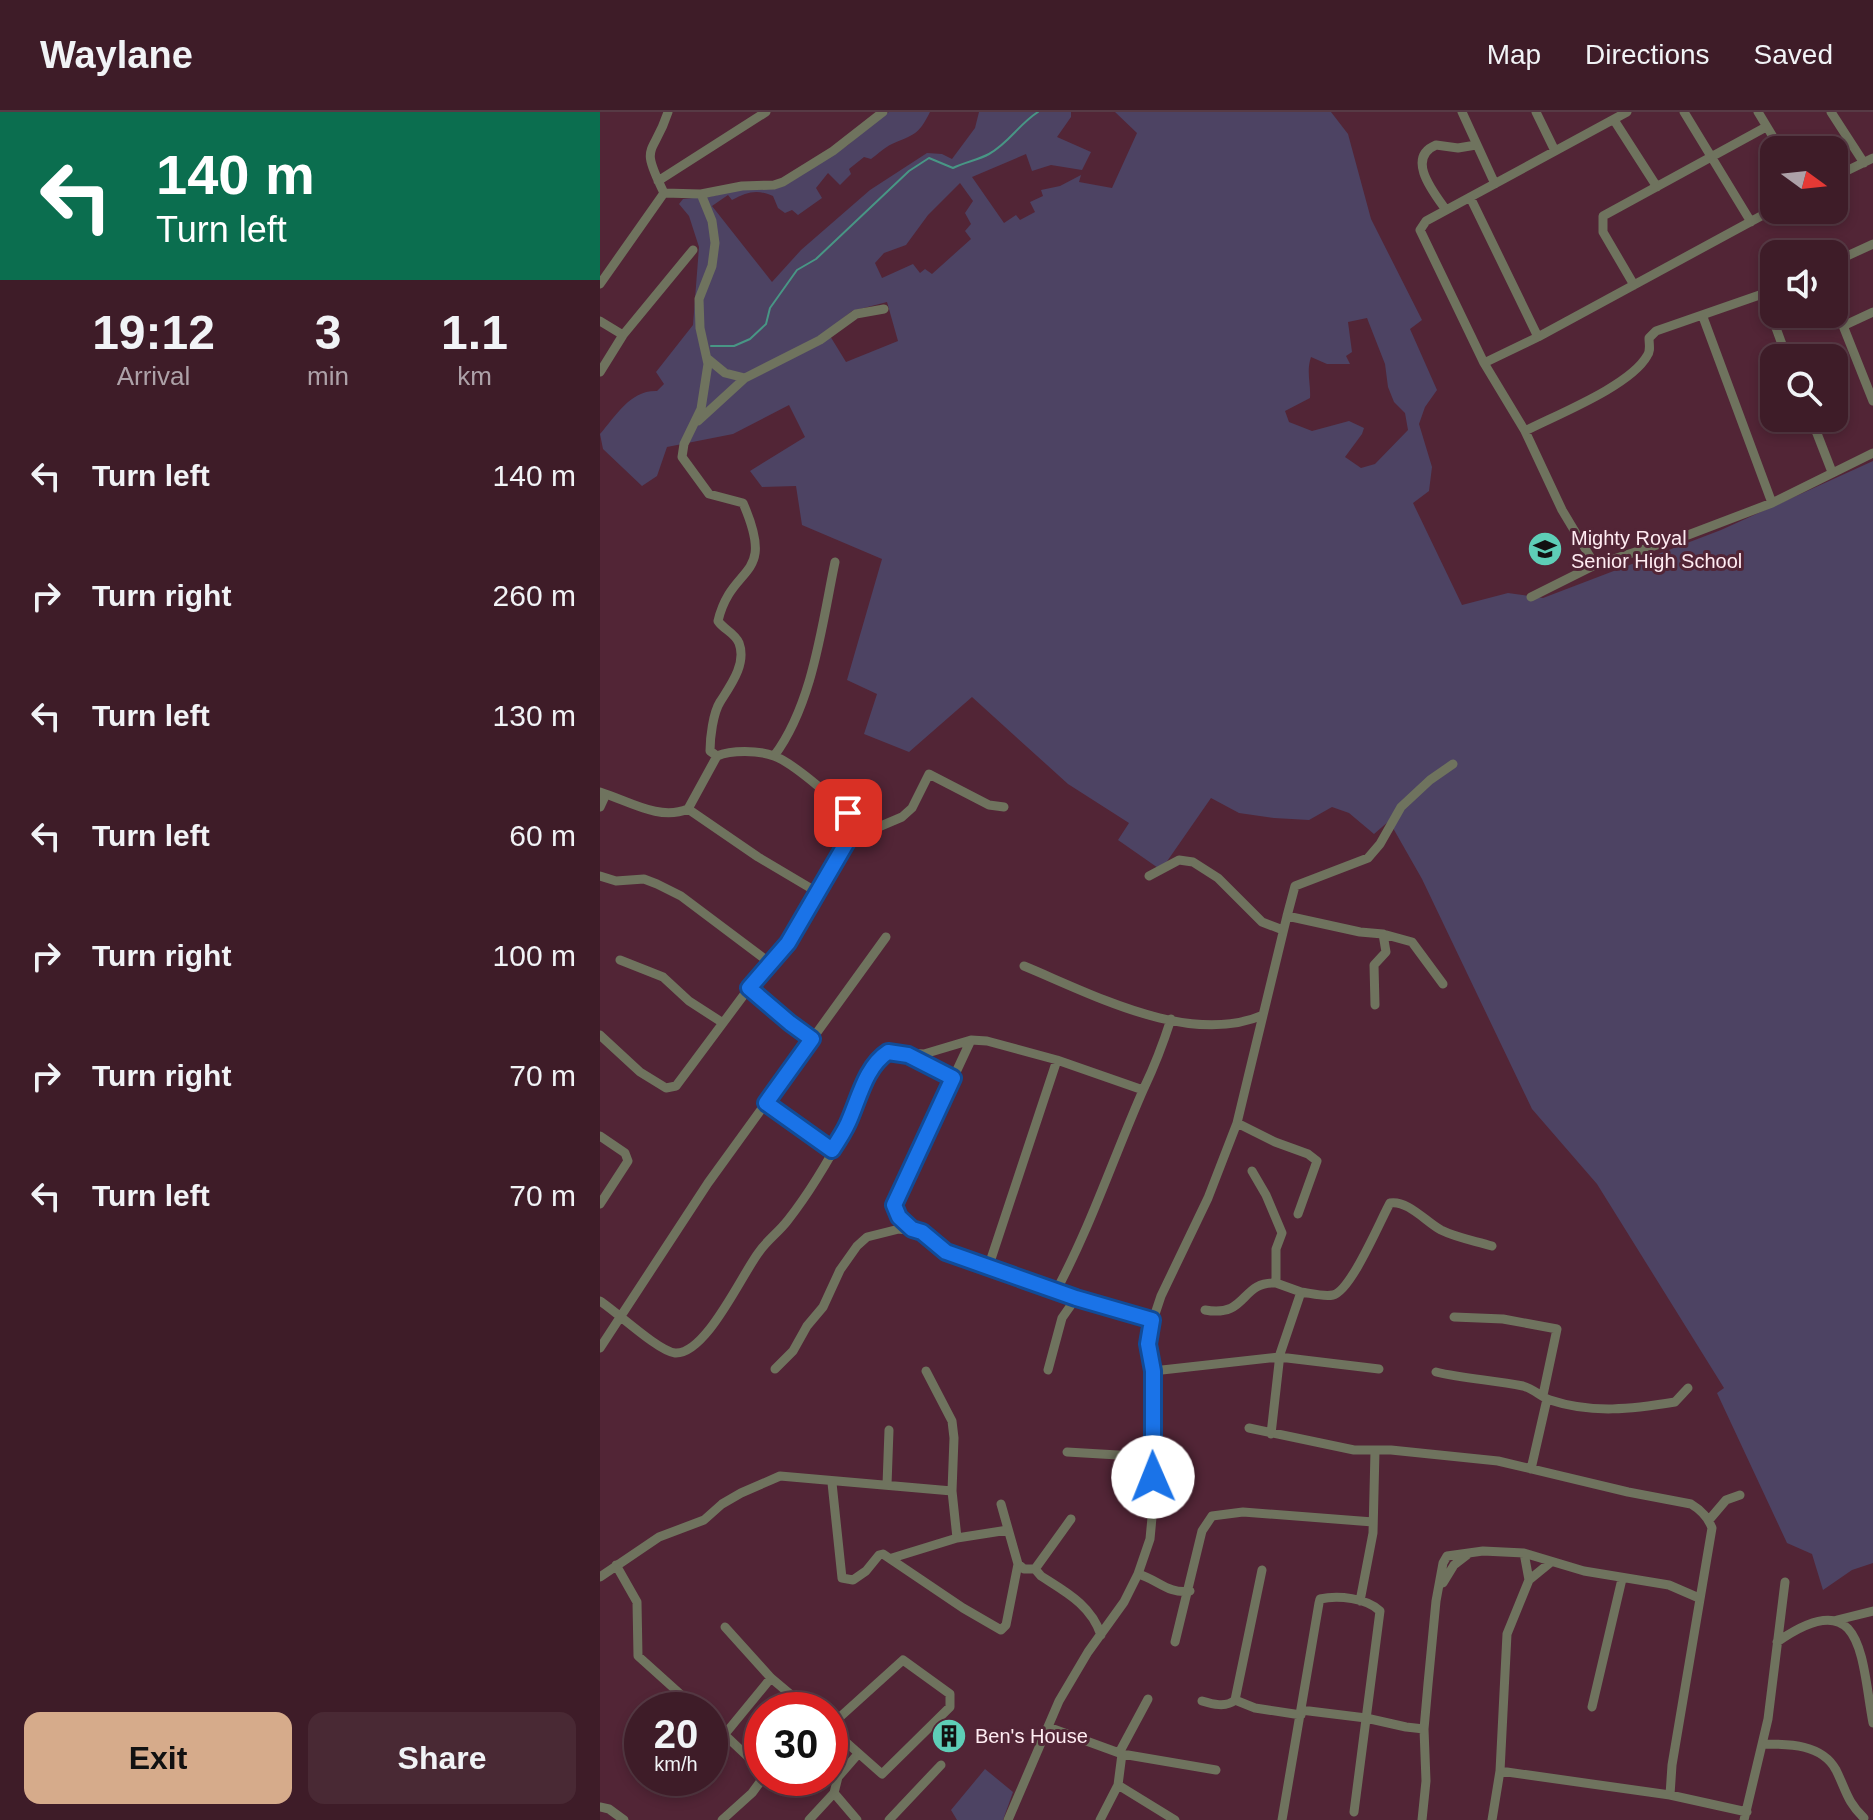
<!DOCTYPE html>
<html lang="en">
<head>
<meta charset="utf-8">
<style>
  :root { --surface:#3e1c28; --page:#492934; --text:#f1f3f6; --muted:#ada1a8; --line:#573a45; --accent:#d6ab8b }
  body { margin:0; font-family:Helvetica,sans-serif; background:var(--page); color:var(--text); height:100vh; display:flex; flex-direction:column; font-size:30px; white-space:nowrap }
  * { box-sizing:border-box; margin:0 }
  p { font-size:26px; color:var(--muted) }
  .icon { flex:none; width:44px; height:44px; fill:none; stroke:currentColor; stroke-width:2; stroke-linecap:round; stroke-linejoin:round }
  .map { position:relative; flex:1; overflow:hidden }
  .panel { display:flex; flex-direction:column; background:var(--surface); width:600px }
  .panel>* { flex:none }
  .guide { background:#0b6e4f; color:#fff; overflow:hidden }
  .needle { width:52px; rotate:105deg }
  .fabs { position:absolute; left:1160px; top:24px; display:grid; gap:16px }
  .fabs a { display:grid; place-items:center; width:88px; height:88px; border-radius:16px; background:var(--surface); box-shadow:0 4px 12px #0003,0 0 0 2px var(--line); font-size:40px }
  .speed { position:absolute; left:24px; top:1580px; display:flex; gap:16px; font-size:40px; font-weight:700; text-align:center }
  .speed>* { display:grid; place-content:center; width:104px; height:104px; border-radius:50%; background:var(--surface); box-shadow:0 4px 12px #0003,0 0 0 2px var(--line); line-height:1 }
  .speed small { font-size:20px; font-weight:400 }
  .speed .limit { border:12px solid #d22; background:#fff; color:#111 }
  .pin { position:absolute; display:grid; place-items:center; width:68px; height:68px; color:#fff; margin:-34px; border-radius:16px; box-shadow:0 4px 12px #0006 }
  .me { position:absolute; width:88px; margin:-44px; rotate:359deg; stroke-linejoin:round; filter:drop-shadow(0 0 6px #0008) }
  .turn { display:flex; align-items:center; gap:28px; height:168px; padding:0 24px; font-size:36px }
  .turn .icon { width:104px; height:104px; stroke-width:2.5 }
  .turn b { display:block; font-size:56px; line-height:68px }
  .eta { display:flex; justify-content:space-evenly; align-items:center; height:136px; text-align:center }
  .eta b { font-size:48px; font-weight:700; line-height:56px }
  .primary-button { display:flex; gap:16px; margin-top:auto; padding:16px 24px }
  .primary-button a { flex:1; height:92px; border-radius:16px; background:var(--accent); color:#111; font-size:32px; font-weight:700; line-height:92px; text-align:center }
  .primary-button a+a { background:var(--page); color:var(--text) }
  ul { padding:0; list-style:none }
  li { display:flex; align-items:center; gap:24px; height:120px; padding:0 24px }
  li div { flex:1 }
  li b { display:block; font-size:30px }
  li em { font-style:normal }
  header { display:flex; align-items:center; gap:48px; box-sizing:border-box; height:112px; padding:0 40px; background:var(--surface); border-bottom:2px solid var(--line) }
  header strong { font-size:38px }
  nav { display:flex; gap:44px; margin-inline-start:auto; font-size:28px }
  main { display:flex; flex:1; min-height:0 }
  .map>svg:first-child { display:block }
  .green { fill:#4d4363; fill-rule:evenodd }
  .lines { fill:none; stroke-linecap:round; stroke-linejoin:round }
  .stream { stroke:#489685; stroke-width:2 }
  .minor { stroke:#6f735e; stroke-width:9 }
  .route-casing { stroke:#114b97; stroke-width:20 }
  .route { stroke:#1a73e8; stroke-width:14 }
  .labels { text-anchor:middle; stroke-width:6; stroke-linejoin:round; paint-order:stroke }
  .poi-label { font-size:20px; fill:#ffecf2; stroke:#522536; text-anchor:start }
</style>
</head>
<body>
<header>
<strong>Waylane</strong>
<nav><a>Map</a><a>Directions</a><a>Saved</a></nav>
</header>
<main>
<section class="panel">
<div class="guide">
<div class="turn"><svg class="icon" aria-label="left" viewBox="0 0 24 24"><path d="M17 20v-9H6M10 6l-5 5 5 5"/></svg><div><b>140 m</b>Turn left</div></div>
</div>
<div class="eta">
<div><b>19:12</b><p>Arrival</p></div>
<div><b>3</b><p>min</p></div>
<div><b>1.1</b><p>km</p></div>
</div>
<ul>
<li><svg class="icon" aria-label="left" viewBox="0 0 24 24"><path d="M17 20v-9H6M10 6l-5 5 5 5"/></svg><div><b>Turn left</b></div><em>140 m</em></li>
<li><svg class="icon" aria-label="right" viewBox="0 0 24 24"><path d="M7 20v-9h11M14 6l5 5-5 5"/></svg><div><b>Turn right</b></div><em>260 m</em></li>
<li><svg class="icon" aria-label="left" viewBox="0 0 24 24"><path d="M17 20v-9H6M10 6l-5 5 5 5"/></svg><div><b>Turn left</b></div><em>130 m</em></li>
<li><svg class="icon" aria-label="left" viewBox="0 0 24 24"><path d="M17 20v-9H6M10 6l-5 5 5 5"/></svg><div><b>Turn left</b></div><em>60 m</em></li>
<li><svg class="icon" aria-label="right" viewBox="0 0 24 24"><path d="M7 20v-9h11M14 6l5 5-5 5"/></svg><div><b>Turn right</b></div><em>100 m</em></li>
<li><svg class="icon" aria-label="right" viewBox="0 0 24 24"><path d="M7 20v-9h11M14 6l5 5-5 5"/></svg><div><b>Turn right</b></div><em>70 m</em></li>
<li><svg class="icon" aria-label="left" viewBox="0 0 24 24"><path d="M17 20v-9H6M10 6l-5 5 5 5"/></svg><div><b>Turn left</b></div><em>70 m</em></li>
</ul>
<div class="primary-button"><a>Exit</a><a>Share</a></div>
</section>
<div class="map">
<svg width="1273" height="1708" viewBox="0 0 1273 1708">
  <rect width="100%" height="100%" fill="#522536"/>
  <!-- green -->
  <path class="green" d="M289 0H330C318 24 314 22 292 32 285 35 278 42 271 47L264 45 249 57 251 62 240 73 228 61 216 76 222 86 198 103 192 98 185 101 178 96 173 84C156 77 148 80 132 88L128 83 112 94 172 170 201 138 270 78 327 41 342 42 352 47 375 16 379 0H471V5L457 25 491 40 482 58 451 53 432 59 426 42 372 65 404 111 416 103 420 108 435 100 430 90 443 84 441 78 460 74 481 63 479 70 512 76 537 21 515 0H731L748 22 771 107 822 208 810 217 837 278 825 295 819 312 832 355 829 379 813 391 862 493 908 481 943 486 1121 418 1273 349V1451L1252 1458 1223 1478 1212 1442 1187 1431 1117 1281 1124 1276 997 1072 932 997 822 767 789 709 774 722 749 701 732 695 709 708 674 706 639 701 611 686 561 758 518 728 529 711 468 672 372 585 309 640 264 622 277 582 247 568 282 447 202 413 196 374 162 375 150 359 205 325 189 293 133 322 67 335 57 364 42 374 3 337 0 322C16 304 30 278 57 279L64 272 56 260 93 213 99 135 89 104 79 92 83 87 113 84 143 77 184 74 248 33 277 7ZM360 71 373 89 365 101 371 112 365 119 371 127 332 162 325 157 320 161 313 152 282 166 275 151 284 141 306 133 328 103ZM287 190 298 229 246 250 227 219 252 199ZM767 206 785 252 788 275 794 290 805 301 808 318 775 352 761 356 745 345 762 322 764 316 749 309 712 319 689 310 685 299 710 286C711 271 706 260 711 245L727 252H750L746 244 752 240 748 210Z
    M385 1657 413 1680 403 1708H357L351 1698Z"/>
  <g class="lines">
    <!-- stream -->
    <path class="stream" d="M111 234H134L150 227 166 212 170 196 197 158 216 147 309 59 329 46 353 56C365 50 378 48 389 42 409 31 419 12 438 0"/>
    <!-- minor -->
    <path class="minor" d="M68 0C53 46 39 30 64 81L101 82 142 74 174 73 183 70 233 39 283 0
      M862 0 895 72
      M936 0 955 39
      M1084 0 1151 110
      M1158 0 1181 38
      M1231 0 1264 51
      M1014 8 1057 75
      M1234 65 1273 46
      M58 69 166 0
      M101 82 112 109 115 131 112 154 99 187 100 216 108 252 101 297 84 332 82 345 109 382 143 391C177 469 132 450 118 509 123 517 135 521 139 531 147 552 130 574 120 590 113 601 110 626 110 639L117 644
      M870 85 938 225
      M846 98C834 81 805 46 836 33L858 36 876 33
      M1234 150 1273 132
      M0 172 64 81
      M1034 173 1003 120V104L1166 15
      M1164 183 1187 246
      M1234 191 1273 289
      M1103 205 1172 391
      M0 209 23 223
      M1243 214 1273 200
      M108 247 125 261 145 266
      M884 251 938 225 1174 97
      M0 260 23 223 93 138
      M1211 306 1232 360
      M98 309 145 266 220 228 256 202 284 197
      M925 319C956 303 1030 274 1047 244 1051 239 1049 233 1049 226L1056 219 1174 178
      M995 453 962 398 925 319 884 251 820 118 826 109 1027 0
      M931 485 995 453 1088 423 1172 391 1273 341
      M174 644C213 592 222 512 235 450
      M0 680C29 689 59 709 88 697L117 644C131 638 158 638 174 644 191 650 246 694 251 710L248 728 188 831 149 876 76 974 66 976 40 960 0 923
      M0 695 6 682
      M88 697 158 745 217 780
      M248 728 302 705 312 696 329 662 389 693 404 695
      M0 764 16 769 44 767 57 772 81 784 170 851
      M549 764 579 748 593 750 618 766 662 810 683 818
      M687 804 695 774 768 746 780 732 801 695 830 668 853 652
      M783 822 812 830 843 872
      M20 848 63 865 89 889 123 911
      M424 854C492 882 590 935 663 903
      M149 876 190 911 212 927
      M310 944 353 966
      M166 991 232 1038
      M637 1011 675 1030 708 1042 717 1049 698 1102
      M0 1024 25 1041 28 1049 0 1092
      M652 1059 666 1083 682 1121 676 1137V1171L701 1180
      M312 1117 295 1099 294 1093 371 928
      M389 1153 457 948
      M456 1179C491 1114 514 1044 544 976 555 953 563 932 571 907
      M0 1189C17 1200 58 1239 75 1241 106 1243 142 1162 159 1140 167 1128 179 1120 188 1108 210 1080 230 1046 247 1014 259 990 263 956 288 940L324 942 371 928 387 929 457 948 543 978
      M605 1198C648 1206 640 1169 676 1171
      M854 1205 903 1207 957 1217 943 1283
      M0 1236 108 1071 286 825
      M175 1257 193 1239 207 1214 223 1195 240 1158 257 1134 267 1125 299 1117 322 1120 346 1140 476 1186 552 1208
      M448 1258 462 1206 476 1186
      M326 1259 352 1309 354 1326 352 1379 357 1426
      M553 1259 679 1245 779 1257
      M836 1260C865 1267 894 1268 923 1274 934 1277 941 1285 950 1288 992 1302 1033 1297 1075 1290L1088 1276
      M649 1316 754 1338H791L898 1349 1028 1380 1091 1392C1101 1398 1108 1405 1112 1416L1072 1653 1070 1683
      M671 1322 680 1242 701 1180C710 1181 723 1185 733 1183 751 1179 780 1109 790 1091 808 1088 826 1110 841 1118 857 1126 876 1129 892 1134
      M467 1340 552 1345
      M931 1357 947 1287
      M232 1371 242 1466 253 1468 266 1459 279 1443 283 1442 363 1496 401 1518 406 1513 418 1452 401 1392
      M287 1373 289 1318
      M1109 1408 1126 1388 1140 1383
      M292 1446 357 1426 408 1418
      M418 1452 424 1457H435L441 1464C466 1480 491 1493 501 1523
      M16 1453 37 1490 38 1544 98 1598
      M435 1457 471 1407
      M538 1462C557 1467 569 1483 590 1479
      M0 1465 59 1425 104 1408 122 1392 141 1381 180 1364 352 1379
      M929 1468 951 1450
      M843 1471 854 1453 867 1443
      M760 1489 773 1421 775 1339
      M1237 1508 1273 1499
      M125 1515 171 1566 209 1598
      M575 1530 602 1419 612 1404 643 1400 773 1410
      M1177 1530C1264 1469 1261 1547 1273 1611
      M635 1588 662 1458
      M602 1589C612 1592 626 1596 635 1588L655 1596 701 1603
      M992 1595 1022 1467
      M701 1598 766 1606 806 1615 824 1617
      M110 1609 162 1658
      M230 1614 303 1548 350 1582V1595L282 1662 230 1616
      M448 1615 522 1642 616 1658
      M125 1622 171 1566
      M1163 1632C1189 1632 1222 1632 1236 1658 1246 1678 1247 1690 1264 1706
      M519 1641 548 1587
      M522 1642 518 1673 575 1708
      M900 1659 1070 1683 1147 1700
      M234 1681 257 1708
      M0 1695 9 1697 24 1708
      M122 1708 152 1681 163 1666
      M209 1708 234 1681 238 1665 258 1642
      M289 1708 341 1653
      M408 1708 459 1589 488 1540 524 1490 538 1462 550 1427 554 1384 553 1259 549 1220 561 1184 608 1086 637 1011 687 804 760 820 783 822 786 840 774 853 775 893
      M500 1708 518 1673
      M682 1708 719 1491 720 1487C738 1483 767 1486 780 1499L754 1700
      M822 1708 826 1669 824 1617 828 1572 836 1489 843 1451 847 1444 883 1439 924 1441 984 1459 1069 1473 1099 1486
      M892 1708 900 1659 907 1522 929 1468 924 1441
      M1144 1708 1168 1607 1185 1470"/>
  </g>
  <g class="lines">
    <!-- route casing -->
    <g class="route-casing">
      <path id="route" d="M248 701 251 710 248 728 188 831 149 876 190 911 212 927 166 991 232 1038C238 1029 244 1020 248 1011 259 987 265 955 288 940L308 943 353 966 294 1093 299 1105 312 1117 322 1120 346 1140 476 1186 552 1208 548 1232 553 1259V1365"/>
    </g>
    <!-- route -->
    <use href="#route" class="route"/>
  </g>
  <!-- icons -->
  <defs>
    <g id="school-disc" transform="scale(1.8)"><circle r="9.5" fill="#5eceb7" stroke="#522536"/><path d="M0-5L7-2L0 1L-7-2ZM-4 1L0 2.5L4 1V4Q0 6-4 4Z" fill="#111"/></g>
    <g id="building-disc" transform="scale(1.8)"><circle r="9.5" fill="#5eceb7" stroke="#522536"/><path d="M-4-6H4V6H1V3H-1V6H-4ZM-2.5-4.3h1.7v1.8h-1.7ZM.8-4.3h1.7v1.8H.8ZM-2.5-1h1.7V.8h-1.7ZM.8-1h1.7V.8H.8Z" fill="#111"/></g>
  </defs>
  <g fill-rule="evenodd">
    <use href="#school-disc" x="945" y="437"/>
    <use href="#building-disc" x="349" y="1624"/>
  </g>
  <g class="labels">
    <!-- poi labels -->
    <g class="poi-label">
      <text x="971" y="433">Mighty Royal<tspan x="971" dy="23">Senior High School</tspan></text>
      <text x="375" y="1631">Ben's House</text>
    </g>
  </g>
</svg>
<div class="fabs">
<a><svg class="needle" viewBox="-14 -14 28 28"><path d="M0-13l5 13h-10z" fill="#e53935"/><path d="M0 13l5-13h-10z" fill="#ada1a8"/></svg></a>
<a><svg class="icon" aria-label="sound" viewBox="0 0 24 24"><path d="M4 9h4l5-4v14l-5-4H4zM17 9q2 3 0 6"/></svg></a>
<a><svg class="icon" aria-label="search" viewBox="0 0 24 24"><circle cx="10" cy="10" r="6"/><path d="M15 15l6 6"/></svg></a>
</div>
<div class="speed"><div>20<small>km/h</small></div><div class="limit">30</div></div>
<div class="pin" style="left:248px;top:701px;background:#d93025"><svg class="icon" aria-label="arrive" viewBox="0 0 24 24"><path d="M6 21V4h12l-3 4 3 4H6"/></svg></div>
<svg class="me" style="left:553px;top:1365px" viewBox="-20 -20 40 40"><circle r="19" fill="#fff"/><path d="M0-13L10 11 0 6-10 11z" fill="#1a73e8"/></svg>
</div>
</main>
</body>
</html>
